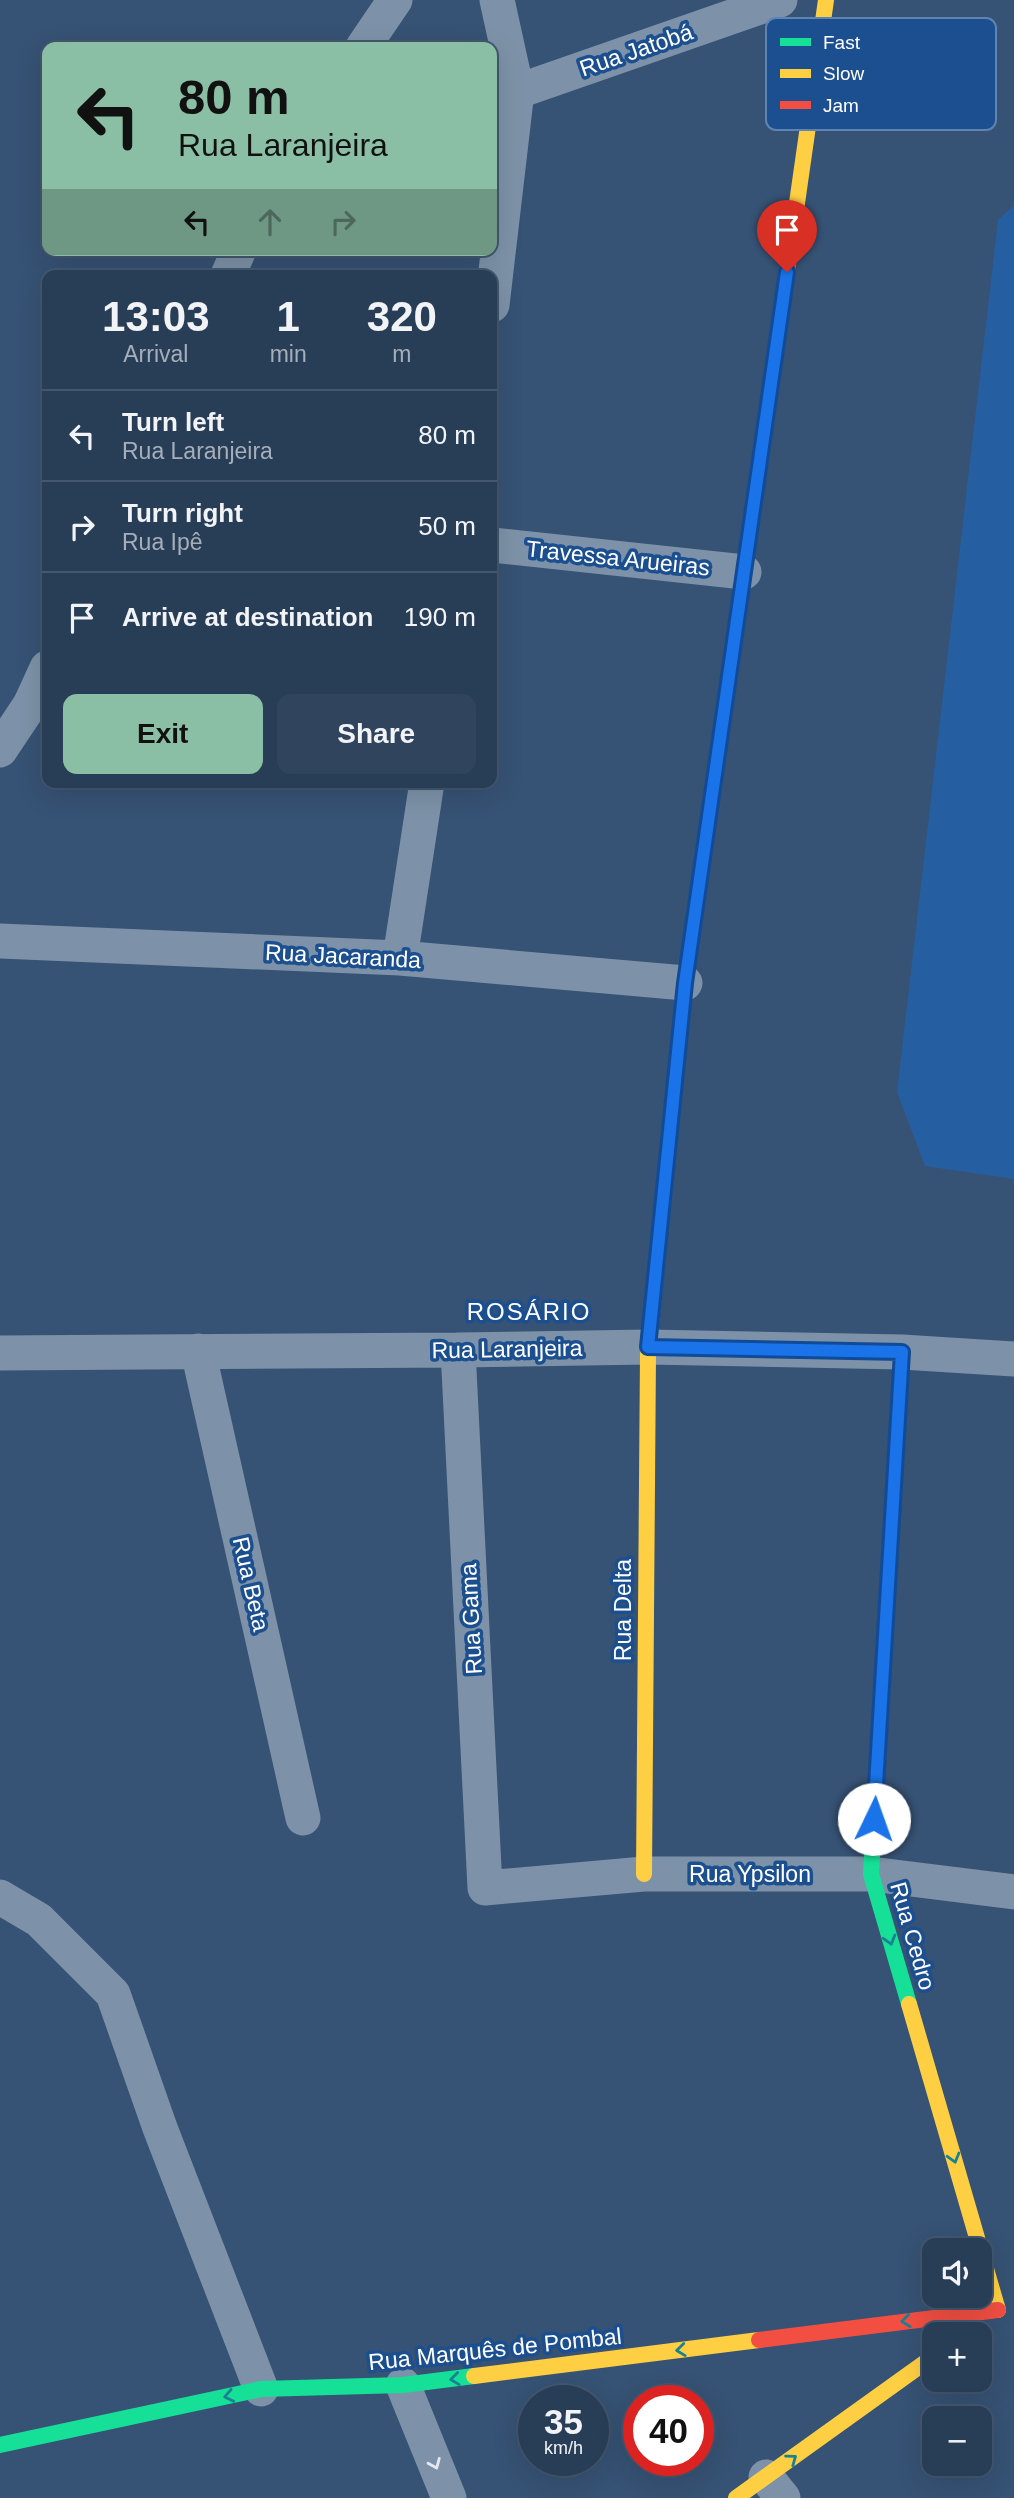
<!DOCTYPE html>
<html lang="en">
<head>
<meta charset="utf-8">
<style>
  :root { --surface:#283e57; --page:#30455d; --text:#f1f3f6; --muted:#a5aeba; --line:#44576d; --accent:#8abfa5 }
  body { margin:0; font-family:Arial,sans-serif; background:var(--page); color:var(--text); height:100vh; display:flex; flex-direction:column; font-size:26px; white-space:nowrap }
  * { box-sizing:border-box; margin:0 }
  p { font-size:23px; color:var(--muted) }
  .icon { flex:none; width:38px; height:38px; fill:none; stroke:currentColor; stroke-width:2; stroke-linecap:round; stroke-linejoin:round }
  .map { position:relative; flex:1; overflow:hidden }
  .drawer { position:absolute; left:42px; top:270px; width:455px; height:518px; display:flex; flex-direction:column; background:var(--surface); border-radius:14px; box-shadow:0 7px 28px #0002,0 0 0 2px var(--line) }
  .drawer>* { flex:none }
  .hud { position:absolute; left:42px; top:42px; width:455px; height:214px; border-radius:14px; box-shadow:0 7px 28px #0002,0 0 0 2px var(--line); background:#8abfa5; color:#111; overflow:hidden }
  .controls { position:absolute; left:922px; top:2238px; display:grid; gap:14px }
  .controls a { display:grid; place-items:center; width:70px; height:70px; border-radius:14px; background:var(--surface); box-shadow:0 7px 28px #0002,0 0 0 2px var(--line); font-size:35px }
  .speed { position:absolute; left:518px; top:2385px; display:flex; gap:14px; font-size:35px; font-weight:700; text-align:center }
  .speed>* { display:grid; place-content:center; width:91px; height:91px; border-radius:50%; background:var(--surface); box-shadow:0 7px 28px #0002,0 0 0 2px var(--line); line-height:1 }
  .speed small { font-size:18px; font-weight:400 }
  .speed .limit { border:10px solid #d22; background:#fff; color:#111 }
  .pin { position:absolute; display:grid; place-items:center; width:60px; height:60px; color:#fff; margin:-72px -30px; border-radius:50% 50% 50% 0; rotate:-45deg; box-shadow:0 0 7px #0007 }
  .pin .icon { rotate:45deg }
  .me { position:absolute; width:77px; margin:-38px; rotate:3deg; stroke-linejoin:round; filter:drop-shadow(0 0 5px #0008) }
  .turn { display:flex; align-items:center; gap:24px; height:147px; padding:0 21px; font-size:32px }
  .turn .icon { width:91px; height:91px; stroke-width:2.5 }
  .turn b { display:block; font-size:49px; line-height:60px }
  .lanes { display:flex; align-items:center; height:66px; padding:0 21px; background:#0003; justify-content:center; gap:35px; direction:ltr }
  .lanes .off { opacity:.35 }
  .eta { display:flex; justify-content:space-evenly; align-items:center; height:119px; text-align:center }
  .eta b { font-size:42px; font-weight:600; line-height:49px }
  .action { display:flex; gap:14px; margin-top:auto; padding:14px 21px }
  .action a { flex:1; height:80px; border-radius:14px; background:var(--accent); color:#111; font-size:28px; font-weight:600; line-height:80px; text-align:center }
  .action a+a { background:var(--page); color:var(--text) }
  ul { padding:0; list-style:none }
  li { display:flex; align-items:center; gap:21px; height:91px; padding:0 21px; border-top:2px solid var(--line) }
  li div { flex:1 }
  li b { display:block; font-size:26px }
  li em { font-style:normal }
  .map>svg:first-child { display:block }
  .green { fill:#265fa1 }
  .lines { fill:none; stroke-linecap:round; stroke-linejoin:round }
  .street { stroke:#7d92a8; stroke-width:35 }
  .fast { stroke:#16e098; stroke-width:16 }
  .slow { stroke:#ffcf43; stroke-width:16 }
  .jam { stroke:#f24e42; stroke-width:16 }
  .oneway { stroke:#198292 }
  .oneway2 { stroke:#e5e9ee }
  .route-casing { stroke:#114b97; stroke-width:18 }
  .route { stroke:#1a73e8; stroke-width:12 }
  .labels { text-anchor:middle; stroke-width:7; stroke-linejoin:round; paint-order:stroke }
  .street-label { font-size:23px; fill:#fff; stroke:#1b4f8f }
  .neighbourhood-label { font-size:24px; letter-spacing:2px; fill:#fff; stroke:#1b4f8f }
  .key { fill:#1b4f8f; stroke:#5f84b1; stroke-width:2 }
  .key-label { font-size:19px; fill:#fff }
</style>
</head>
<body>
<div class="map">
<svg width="1014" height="2498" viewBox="0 0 1014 2498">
  <rect width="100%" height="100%" fill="#365274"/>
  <!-- green -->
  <path class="green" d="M1014 205V1179L925 1166 897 1092 998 220Z"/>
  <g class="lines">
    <!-- street -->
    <path class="street" d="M363 47 395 0
      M496 99 780 0
      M228 275 239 250
      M492 305 517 91 497 0
      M492 545 744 572
      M0 750 30 705 47 668
      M0 941 400 958 685 983
      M400 958 427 782
      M458 1350 485 1888 644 1874H871L1014 1892
      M198 1351 303 1818
      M0 1353 458 1350 648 1347 902 1352 1014 1359
      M0 1897 39 1920 113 1994 160 2128 261 2389
      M403 2385 449 2498
      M766 2477 783 2498"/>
    <!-- fast -->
    <path class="fast" d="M902 1352 871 1874 909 2004
      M648 1353 685 983 731 661
      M0 2445 261 2389 403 2385 474 2376"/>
    <!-- slow -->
    <path class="slow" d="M793 231 826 0
      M644 1874 648 1353
      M909 2004 998 2310
      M474 2376 759 2340
      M736 2498 934 2356"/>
    <!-- jam -->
    <path class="jam" d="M731 661 793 231
      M759 2340 998 2310"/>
  </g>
  <!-- one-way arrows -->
  <defs><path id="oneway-chevron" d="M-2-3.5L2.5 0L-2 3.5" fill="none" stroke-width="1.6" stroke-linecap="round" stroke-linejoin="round" transform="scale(1.75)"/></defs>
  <g class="oneway">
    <use href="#oneway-chevron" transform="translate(890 1940) rotate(74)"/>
    <use href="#oneway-chevron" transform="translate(954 2158) rotate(74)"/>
    <use href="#oneway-chevron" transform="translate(906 2321) rotate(173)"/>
    <use href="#oneway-chevron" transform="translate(681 2350) rotate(173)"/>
    <use href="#oneway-chevron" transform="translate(455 2379) rotate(173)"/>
    <use href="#oneway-chevron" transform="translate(229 2396) rotate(168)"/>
    <use href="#oneway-chevron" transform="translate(792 2459) rotate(-36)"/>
  </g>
  <use class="oneway2" href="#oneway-chevron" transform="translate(435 2464) rotate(67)"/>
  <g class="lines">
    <!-- route casing -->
    <g class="route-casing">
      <path id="route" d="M787 272 685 983 648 1347 902 1352 874 1819"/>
    </g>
    <!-- route -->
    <use href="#route" class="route"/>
  </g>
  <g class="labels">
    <!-- street labels -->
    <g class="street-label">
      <text transform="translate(636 50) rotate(-19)" y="8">Rua Jatobá</text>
      <text transform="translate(618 558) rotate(6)" y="8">Travessa Arueiras</text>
      <text transform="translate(343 956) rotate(3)" y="8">Rua Jacaranda</text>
      <text transform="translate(507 1349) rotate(-1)" y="8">Rua Laranjeira</text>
      <text transform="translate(251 1584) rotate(77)" y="8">Rua Beta</text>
      <text transform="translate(623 1610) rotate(-90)" y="8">Rua Delta</text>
      <text transform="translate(471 1619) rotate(-93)" y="8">Rua Gama</text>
      <text x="750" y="1882">Rua Ypsilon</text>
      <text transform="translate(913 1936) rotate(74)" y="8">Rua Cedro</text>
      <text transform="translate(495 2349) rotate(-6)" y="8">Rua Marquês de Pombal</text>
    </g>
    <!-- neighbourhood labels -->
    <g class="neighbourhood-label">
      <text x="529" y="1320">ROSÁRIO</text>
    </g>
  </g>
  <!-- legend -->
  <rect x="766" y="18" width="230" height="112" rx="10" class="key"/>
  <rect x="780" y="38" width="31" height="8" fill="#16e098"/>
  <rect x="780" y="69" width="31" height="9" fill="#ffcf43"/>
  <rect x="780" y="101" width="31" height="8" fill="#f24e42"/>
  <g class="key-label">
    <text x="823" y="49">Fast</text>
    <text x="823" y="80">Slow</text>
    <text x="823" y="112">Jam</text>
  </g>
</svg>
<div class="controls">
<a><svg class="icon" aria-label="sound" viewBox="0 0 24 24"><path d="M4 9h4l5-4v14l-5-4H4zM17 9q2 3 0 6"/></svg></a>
<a>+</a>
<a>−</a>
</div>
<div class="speed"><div>35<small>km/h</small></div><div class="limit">40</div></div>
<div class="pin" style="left:787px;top:272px;background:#d93025"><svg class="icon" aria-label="arrive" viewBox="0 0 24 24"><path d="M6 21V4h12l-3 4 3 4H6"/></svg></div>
<svg class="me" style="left:874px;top:1819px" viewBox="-20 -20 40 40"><circle r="19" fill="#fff"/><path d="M0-13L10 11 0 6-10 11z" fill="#1a73e8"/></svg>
<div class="hud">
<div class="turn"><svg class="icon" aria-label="left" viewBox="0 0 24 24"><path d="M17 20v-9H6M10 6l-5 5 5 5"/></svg><div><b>80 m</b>Rua Laranjeira</div></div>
<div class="lanes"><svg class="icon" aria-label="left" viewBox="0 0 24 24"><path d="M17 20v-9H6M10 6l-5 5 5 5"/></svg><svg class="icon off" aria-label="ahead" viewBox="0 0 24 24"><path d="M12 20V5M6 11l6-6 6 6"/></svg><svg class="icon off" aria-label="right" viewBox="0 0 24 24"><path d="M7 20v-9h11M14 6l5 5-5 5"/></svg></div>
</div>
<section class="drawer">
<div class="eta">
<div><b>13:03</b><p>Arrival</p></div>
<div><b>1</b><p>min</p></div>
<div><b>320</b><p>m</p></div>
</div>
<ul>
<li><svg class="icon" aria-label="left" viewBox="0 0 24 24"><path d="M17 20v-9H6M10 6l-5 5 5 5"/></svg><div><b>Turn left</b><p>Rua Laranjeira</p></div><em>80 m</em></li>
<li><svg class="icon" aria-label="right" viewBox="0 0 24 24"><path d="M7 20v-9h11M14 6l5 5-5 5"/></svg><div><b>Turn right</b><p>Rua Ipê</p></div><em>50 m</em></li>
<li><svg class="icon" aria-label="arrive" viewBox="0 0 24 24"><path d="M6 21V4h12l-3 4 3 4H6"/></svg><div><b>Arrive at destination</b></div><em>190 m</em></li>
</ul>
<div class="action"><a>Exit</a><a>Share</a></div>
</section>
</div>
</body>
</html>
